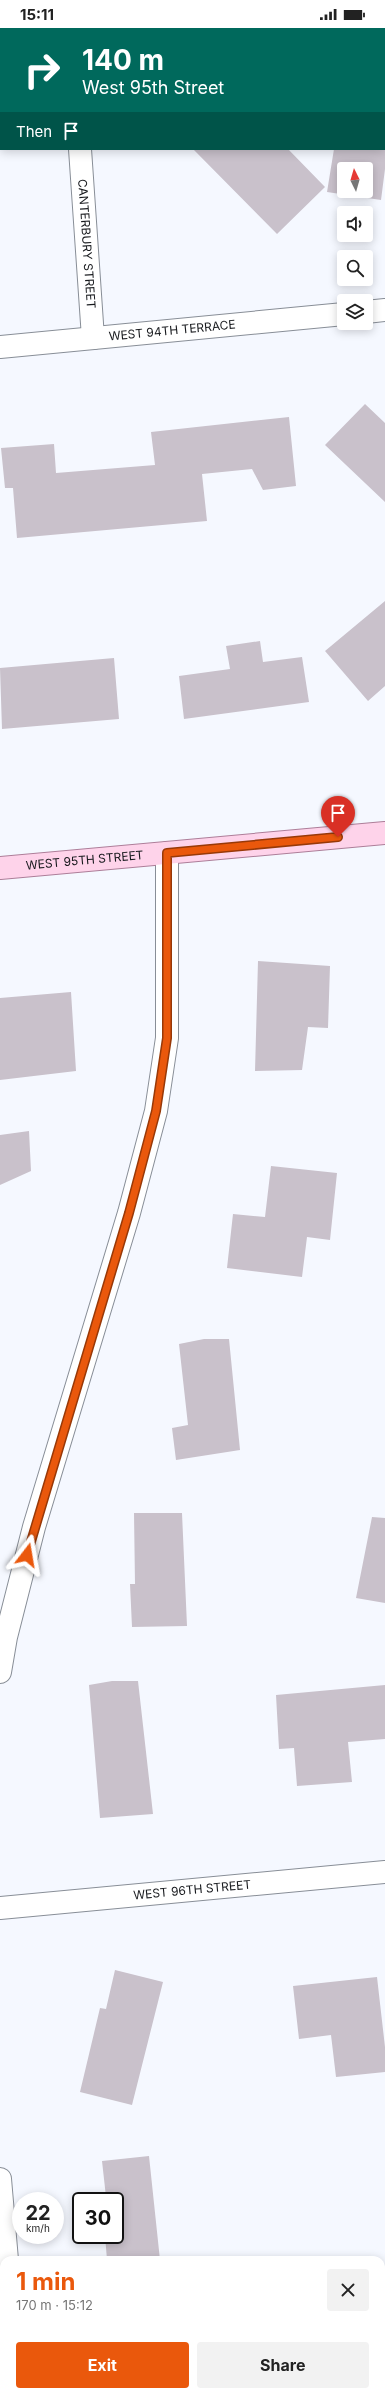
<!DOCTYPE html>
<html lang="en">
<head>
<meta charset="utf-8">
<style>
  :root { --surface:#fff; --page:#f2f2f2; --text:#222; --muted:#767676; --accent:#ea580c }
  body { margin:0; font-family:Inter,sans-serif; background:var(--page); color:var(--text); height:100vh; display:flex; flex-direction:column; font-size:15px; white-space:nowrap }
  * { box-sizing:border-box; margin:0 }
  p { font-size:13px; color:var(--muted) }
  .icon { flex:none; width:22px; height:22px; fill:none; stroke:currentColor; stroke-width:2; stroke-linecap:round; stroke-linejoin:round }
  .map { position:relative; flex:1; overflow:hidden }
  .side { position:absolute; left:0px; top:2228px; width:385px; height:140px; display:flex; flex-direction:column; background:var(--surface); border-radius:12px 12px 0 0; box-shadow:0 2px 10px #0003 }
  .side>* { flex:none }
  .top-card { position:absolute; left:0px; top:0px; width:385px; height:122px; box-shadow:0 2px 10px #0003; background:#00695c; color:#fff; overflow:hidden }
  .needle { width:26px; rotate:355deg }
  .controls { position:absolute; left:337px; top:134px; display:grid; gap:8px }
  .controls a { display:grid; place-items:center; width:36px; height:36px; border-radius:4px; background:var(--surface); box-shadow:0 2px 10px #0003; font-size:20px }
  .speed { position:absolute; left:12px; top:2164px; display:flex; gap:8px; font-size:20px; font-weight:700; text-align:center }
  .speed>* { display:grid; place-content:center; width:52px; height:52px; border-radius:50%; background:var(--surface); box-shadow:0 2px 10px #0003; line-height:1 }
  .speed small { font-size:10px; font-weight:400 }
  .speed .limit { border:2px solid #111; border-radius:6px; background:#fff; color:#111 }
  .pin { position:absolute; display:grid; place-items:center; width:34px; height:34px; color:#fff; margin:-41px -17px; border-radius:50% 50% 50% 0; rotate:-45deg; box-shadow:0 0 4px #0007 }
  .pin .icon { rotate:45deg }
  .me { position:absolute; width:44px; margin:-22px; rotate:14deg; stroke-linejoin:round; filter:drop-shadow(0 0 3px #0008) }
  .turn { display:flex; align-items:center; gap:14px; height:84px; padding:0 16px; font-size:18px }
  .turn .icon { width:52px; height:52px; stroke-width:2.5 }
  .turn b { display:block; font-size:28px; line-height:34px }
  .then { display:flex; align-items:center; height:38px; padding:0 16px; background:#0003; gap:8px; font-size:15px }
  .round { display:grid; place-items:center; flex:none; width:42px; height:42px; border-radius:4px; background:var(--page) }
  .head { display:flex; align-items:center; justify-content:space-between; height:68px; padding:0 16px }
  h1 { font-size:24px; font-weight:700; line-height:30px; color:var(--accent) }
  .action { display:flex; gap:8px; margin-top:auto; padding:8px 16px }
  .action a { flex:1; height:46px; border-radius:4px; background:var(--accent); color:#fff; font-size:16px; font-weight:700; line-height:46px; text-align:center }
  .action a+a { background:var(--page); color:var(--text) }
  .status { display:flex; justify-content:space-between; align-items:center; height:28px; padding:0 20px; background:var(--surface); direction:ltr }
  .status svg { height:11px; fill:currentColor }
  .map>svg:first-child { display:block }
  .building { fill:#c9c1cb; fill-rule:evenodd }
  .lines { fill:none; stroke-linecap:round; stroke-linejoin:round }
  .street-casing { stroke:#888e97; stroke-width:24 }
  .primary-casing { stroke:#ad7e99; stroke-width:24 }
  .street { stroke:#fff; stroke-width:22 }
  .primary { stroke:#fed3ea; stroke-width:22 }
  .route-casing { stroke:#983908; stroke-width:10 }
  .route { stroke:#ea580c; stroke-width:7 }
  .labels { text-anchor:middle; stroke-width:3; stroke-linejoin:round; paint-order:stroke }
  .street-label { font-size:12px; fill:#17191d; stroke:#fff }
</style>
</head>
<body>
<div class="status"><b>15:11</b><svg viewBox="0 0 49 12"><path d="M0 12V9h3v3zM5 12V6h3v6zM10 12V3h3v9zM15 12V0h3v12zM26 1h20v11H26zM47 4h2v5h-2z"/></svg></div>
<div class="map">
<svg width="385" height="2368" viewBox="0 0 385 2368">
  <rect width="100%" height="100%" fill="#f5f8ff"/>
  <!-- building -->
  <path class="building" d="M193 121H288L325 159 277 206Z
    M334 121H385V141L381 172 327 164ZM344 141H366V163H344Z
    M365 376 385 395V474L325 417Z
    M289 389 296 458 263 462 252 441 202 446 207 493 17 510 13 460H5L1 420 54 416 56 445 155 437 151 404Z
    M385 573V658L368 673 325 623Z
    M260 613 263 634 302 629 309 674 184 691 179 648 230 641 226 618Z
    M114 630 119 691 2 701 0 640Z
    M258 933 330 938 328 1000 308 999 302 1042 255 1043Z
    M71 964 76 1043 0 1052V970Z
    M29 1103 31 1143 0 1157V1107Z
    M271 1138 337 1145 330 1212 307 1209 302 1249 227 1240 233 1186 265 1189Z
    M204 1311H229L240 1422 176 1432 172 1400 188 1397 179 1316Z
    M134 1485H182L187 1598 132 1599 130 1556H135Z
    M372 1489 385 1490V1575L356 1570Z
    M112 1653H138L153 1786 100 1790 89 1657Z
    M385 1657V1711L348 1714 352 1754 297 1758 294 1720 279 1721 276 1667Z
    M115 1942 163 1954 132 2077 80 2064 100 1980 106 1981Z
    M377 1949 385 2019V2044L336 2049 331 2007 299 2011 293 1958Z
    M149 2128 160 2232H107L105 2207H115V2173H101V2170L106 2169 102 2133Z"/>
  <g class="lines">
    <!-- street casing -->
    <g class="street-casing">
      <g id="street">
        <path d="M70 0V1"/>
        <path id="s1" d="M80 121 93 310"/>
        <path d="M366 284 385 282"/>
        <path id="s2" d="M0 319 344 286"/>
        <path d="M0 1644 6 1609 34 1499 129 1185 156 1083 167 1010V825"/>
        <path id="s3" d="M0 1880 385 1844"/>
        <path d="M0 2151 7 2232"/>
        <path d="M20 2364V2368"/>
      </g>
    </g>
    <!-- primary casing -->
    <g class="primary-casing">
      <g id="primary">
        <path id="s4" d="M0 840 385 805"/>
      </g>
    </g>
    <!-- street -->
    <use href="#street" class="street"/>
    <!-- primary -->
    <use href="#primary" class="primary"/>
  </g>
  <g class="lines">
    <!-- route casing -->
    <g class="route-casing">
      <path id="route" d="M27 1527 129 1185 156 1083 167 1010V825L338 809"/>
    </g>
    <!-- route -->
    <use href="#route" class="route"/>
  </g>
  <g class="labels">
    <!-- street labels -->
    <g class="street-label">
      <text dy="4" stroke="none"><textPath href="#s1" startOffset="95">CANTERBURY STREET</textPath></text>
      <text dy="4" stroke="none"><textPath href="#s2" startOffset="173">WEST 94TH TERRACE</textPath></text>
      <text dy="4" stroke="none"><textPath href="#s4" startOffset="85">WEST 95TH STREET</textPath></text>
      <text dy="4" stroke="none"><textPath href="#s3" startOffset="193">WEST 96TH STREET</textPath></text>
    </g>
  </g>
</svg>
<div class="controls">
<a><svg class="needle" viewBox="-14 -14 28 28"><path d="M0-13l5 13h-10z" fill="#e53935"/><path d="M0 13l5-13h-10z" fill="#767676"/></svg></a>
<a><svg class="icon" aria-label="sound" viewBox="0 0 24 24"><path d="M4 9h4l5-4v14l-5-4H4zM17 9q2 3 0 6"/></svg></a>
<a><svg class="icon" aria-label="search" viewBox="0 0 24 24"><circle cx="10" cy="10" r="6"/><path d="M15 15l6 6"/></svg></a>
<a><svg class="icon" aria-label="layers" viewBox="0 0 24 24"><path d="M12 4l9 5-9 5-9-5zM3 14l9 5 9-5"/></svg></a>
</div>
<div class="speed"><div>22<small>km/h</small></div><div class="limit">30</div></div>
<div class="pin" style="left:338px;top:809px;background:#d93025"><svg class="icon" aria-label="arrive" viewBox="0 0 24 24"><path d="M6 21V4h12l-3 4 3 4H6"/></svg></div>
<svg class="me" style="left:27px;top:1527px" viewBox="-20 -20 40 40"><path d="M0-17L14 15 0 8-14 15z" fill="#ea580c" stroke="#fff" stroke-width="4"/></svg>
<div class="top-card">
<div class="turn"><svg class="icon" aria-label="right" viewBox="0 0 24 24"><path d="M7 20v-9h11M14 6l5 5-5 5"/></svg><div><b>140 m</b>West 95th Street</div></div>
<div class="then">Then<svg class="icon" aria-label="arrive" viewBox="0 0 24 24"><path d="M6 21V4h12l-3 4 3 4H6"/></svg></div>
</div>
<section class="side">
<div class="head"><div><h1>1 min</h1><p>170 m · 15:12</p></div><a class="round"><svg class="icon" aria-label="close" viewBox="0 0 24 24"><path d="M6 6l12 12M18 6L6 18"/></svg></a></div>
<div class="action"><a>Exit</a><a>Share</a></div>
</section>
</div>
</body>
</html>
